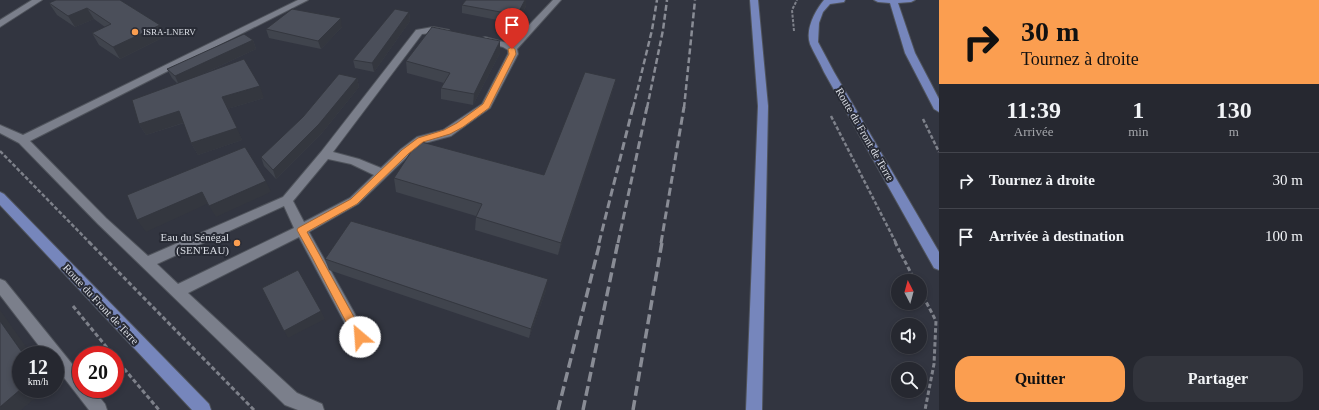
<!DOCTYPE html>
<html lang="fr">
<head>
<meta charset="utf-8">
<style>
  :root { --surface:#262830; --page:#32343c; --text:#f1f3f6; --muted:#a4a6ab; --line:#42444c; --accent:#fb9e50 }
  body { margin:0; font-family:Georgia,serif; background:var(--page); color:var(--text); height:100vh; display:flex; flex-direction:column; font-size:15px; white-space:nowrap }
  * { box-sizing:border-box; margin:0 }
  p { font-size:13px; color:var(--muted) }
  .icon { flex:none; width:22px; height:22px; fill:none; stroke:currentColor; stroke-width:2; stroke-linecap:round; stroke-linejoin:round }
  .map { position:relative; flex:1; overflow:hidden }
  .sheet { display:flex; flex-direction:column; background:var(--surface); width:380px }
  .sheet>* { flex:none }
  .top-card { background:#fb9e50; color:#111; overflow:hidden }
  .needle { width:26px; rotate:354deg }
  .tools { position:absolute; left:891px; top:274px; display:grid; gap:8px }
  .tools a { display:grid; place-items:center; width:36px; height:36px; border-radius:50%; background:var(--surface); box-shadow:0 2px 6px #0003,0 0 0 1px var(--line); font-size:20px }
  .speed { position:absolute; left:12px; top:346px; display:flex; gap:8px; font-size:20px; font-weight:700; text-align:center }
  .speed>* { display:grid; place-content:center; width:52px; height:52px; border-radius:50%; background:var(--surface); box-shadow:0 2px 6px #0003,0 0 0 1px var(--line); line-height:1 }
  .speed small { font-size:10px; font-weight:400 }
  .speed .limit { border:6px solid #d22; background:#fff; color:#111 }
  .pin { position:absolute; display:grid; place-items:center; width:34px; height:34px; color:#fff; margin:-41px -17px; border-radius:50% 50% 50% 0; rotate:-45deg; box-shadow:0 0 4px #0007 }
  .pin .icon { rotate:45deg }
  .me { position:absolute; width:44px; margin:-22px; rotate:333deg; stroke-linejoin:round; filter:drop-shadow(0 0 3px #0008) }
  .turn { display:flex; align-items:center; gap:14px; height:84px; padding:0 16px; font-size:18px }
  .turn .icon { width:52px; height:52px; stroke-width:2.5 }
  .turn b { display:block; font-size:28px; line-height:34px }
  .eta { display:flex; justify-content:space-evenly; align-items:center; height:68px; text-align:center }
  .eta b { font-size:24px; font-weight:700; line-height:28px }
  .button { display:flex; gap:8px; margin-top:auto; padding:8px 16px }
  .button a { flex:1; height:46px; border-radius:16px; background:var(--accent); color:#111; font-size:16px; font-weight:700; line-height:46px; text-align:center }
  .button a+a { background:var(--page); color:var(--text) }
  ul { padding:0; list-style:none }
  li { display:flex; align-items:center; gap:12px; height:56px; padding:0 16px; border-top:1px solid var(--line) }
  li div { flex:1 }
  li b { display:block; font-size:15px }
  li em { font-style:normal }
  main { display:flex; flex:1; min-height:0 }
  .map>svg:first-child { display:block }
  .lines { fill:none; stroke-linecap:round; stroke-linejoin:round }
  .minor-casing { stroke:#4f535b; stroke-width:2 }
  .major-casing { stroke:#4f535b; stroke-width:2 }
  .path-far2 { stroke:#7e818a; stroke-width:2; stroke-dasharray:3 1.5; stroke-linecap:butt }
  .path-far1 { stroke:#7e818a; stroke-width:2.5; stroke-dasharray:4 2; stroke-linecap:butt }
  .path { stroke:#7e818a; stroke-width:3; stroke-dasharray:4.5 2.5; stroke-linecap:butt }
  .minor { fill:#7b7f8b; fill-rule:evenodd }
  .major { fill:#7686bc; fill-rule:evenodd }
  .rail-far2 { stroke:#898c95; stroke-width:2.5; stroke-dasharray:6 3; stroke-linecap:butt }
  .rail-far1 { stroke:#898c95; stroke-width:3; stroke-dasharray:8 4; stroke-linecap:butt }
  .rail { stroke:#898c95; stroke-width:3.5; stroke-dasharray:10 4.5; stroke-linecap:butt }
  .wall { fill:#40444d }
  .shaded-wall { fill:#34373f }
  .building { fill:#4b4f5a; stroke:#34373f }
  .route { fill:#fb9e50; stroke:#a36734 }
  .poi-dot { fill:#fb9e50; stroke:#282b35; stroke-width:1.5 }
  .labels { text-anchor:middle; stroke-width:4; stroke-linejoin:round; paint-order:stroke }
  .far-poi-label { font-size:9px; fill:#dbdee5; stroke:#282b35; text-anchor:start }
  .street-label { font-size:11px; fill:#dbdee5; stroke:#282b35 }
  .poi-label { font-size:11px; fill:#dbdee5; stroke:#282b35; text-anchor:end }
</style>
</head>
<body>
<main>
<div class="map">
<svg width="939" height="410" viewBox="0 0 939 410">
  <rect width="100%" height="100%" fill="#323540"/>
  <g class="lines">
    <!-- minor casing -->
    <g class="minor-casing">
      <path id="minor" d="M32 0H42L0 27V20Z
        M298 0H308L30 141 106 218 148 256 283 197 321 152 416 30 433 27 449 30 450 32 446 35 433 33 422 34 333 152 359 159 381 168 401 149 417 137 443 130 482 104 508 54V50L503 47 482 42 481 40 482 38 485 37 511 44 553 0H561L517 49 518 54 490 108 451 136 425 143 409 155 358 204 309 232 365 332 367 337 365 342 360 344 355 342 299 237 188 293 297 393 322 404 324 410H298L285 405 98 224 19 143 0 133V125L23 135ZM328 159 351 164 374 175 350 198 304 222 293 201ZM284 206 294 228 178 284 157 264Z
        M0 279 5 281 81 375V389H93L105 404 107 410H89L55 366V355H46L0 295Z"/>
    </g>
    <!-- major casing -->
    <g class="major-casing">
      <path id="major" d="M750 0H758L768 106 762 410H746L758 106Z
        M824 0H845L844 2 830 4 823 12 819 23 818 42 834 72 939 252V270L934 268 824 72C820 63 814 53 810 44 805 29 815 11 824 0Z
        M874 0H915L911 2 898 3 915 53 939 99V112L934 109 905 53 890 3 878 2Z
        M0 192 4 194 209 404 211 410H192L0 205Z"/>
    </g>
    <!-- path-far2 -->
    <path class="path-far2" d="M794 31 792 10 797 0"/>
    <!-- path-far1 -->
    <path class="path-far1" d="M831 116 896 243
      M923 119 939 152
      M0 151 90 243"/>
    <!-- path -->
    <path class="path" d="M89 242 254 410
      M895 242 915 281
      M920 290 936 321 934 364 925 410
      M73 306 113 355
      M115 358 159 410"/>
    <!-- minor -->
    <use href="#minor" class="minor"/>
    <!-- major -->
    <use href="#major" class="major"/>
    <!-- rail-far2 -->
    <path class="rail-far2" d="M633 108 652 30 657 0
      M647 108 663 30 667 0
      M684 108 695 0"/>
    <!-- rail-far1 -->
    <path class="rail-far1" d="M599 243 633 107
      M618 243 647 107
      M661 243 684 107"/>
    <!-- rail -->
    <path class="rail" d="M558 410 600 242
      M583 410 618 242
      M633 410 662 242"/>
  </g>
  <!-- wall -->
  <path class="wall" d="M56 0 160 25 166 36 120 59 99 45 92 33 105 27 94 19 75 27 57 15 49 3Z
    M466 0H526V6L517 24 462 13V5Z
    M409 12 410 21 374 72 355 68 353 60Z
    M342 27 321 49 269 38 266 29Z
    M253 40 256 49 205 73 264 98 227 109 242 140 198 155 191 143 184 123 146 135 139 124 177 83 172 78 167 69Z
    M500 53 473 105 441 99V88L444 83 407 73 406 61Z
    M357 78 359 87 322 133 276 179 264 166 261 157Z
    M616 79 612 93 558 255 475 230 476 217V216L396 192 394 178 544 175Z
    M325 259 546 290 529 338 329 270Z"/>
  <!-- shaded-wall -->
  <path class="shaded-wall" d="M525 0H526V6L517 24V15Z
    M87 8 94 19 75 27 68 16Z
    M409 12 410 21 374 72 372 63Z
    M341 18 342 27 321 49 318 41Z
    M160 25 166 36 120 59 113 47Z
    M253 40 256 49 179 85 175 76Z
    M500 41V53L473 105 474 94Z
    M357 78 359 87 322 133 276 179 273 170Z
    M616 79 612 93 558 255 561 243Z
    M260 86 264 98 227 109 222 97Z
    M179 111 186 122 146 135 139 124Z
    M237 128 242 140 198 155 191 143Z
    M266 181 271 192 216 217 209 206Z
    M202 192 209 203 146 232 137 220Z
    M548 279 546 290 529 338 531 329Z
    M0 310 32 355H24L0 321Z
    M321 311 325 319 288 338 284 331Z
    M21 389H46L21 410H0V407Z"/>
  <!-- building -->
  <path class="building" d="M56 0H120L160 25 113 47 92 33 111 24 87 8 68 16 49 3Z
    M466 0H525L517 15 462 5Z
    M292 9 341 18 318 41 266 29Z
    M395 9 409 12 372 63 353 60Z
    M432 27 500 41 474 94 441 88 450 73 406 61Z
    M244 34 253 40 175 76 167 69Z
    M244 59 260 86 222 97 237 128 191 143 179 111 139 124 132 100Z
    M585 72 616 79 561 243 476 217 482 204 394 178 418 141 544 175Z
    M339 74 357 78 319 124 273 170 261 157 303 117Z
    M245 147 266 181 209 206 202 192 137 220 127 195Z
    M351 221 548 279 531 329 325 259Z
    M298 270 321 311 284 331 262 288Z
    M0 321 24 355H21V389L0 407Z"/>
  <!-- route -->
  <path class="route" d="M512 47 515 49 516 54 489 108 463 127 450 134 423 142 408 154 357 204 307 232 365 337 363 341 360 342 356 341 312 257 297 230 298 228 351 199 402 150 418 138 444 130 457 123 483 104 509 54 508 49Z"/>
  <!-- markers -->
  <g class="poi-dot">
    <circle cx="135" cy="32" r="4"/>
    <circle cx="237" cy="243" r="4"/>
  </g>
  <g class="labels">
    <!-- far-poi labels -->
    <g class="far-poi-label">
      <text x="143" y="35">ISRA-LNERV</text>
    </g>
    <!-- street labels -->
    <g class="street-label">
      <text transform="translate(865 134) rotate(60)" y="4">Route du Front de Terre</text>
      <text transform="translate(101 304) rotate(47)" y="4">Route du Front de Terre</text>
    </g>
    <!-- poi labels -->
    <g class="poi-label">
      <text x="229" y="241">Eau du Sénégal<tspan x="229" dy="13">(SEN'EAU)</tspan></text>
    </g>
  </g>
</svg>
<div class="tools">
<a><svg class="needle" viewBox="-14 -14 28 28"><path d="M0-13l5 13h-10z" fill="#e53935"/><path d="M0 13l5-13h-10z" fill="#a4a6ab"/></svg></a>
<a><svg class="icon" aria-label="sound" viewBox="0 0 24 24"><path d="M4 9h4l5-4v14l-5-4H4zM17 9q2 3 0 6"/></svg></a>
<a><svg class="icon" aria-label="search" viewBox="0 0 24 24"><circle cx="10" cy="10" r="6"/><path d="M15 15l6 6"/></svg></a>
</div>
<div class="speed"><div>12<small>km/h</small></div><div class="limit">20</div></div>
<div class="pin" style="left:512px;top:49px;background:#d93025"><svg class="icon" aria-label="arrive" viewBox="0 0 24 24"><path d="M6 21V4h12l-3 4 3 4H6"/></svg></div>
<svg class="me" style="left:360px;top:337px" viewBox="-20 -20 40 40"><circle r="19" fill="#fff"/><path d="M0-13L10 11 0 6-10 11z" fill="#fb9e50"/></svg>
</div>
<section class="sheet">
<div class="top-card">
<div class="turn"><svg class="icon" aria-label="right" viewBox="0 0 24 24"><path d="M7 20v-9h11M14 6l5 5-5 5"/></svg><div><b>30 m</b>Tournez à droite</div></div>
</div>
<div class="eta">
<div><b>11:39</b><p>Arrivée</p></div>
<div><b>1</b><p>min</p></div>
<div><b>130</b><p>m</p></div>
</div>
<ul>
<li><svg class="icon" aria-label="right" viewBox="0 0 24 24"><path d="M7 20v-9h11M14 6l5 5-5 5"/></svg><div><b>Tournez à droite</b></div><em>30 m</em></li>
<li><svg class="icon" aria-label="arrive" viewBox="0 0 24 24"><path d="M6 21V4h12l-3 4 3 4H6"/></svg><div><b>Arrivée à destination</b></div><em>100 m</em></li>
</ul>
<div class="button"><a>Quitter</a><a>Partager</a></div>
</section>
</main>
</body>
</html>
